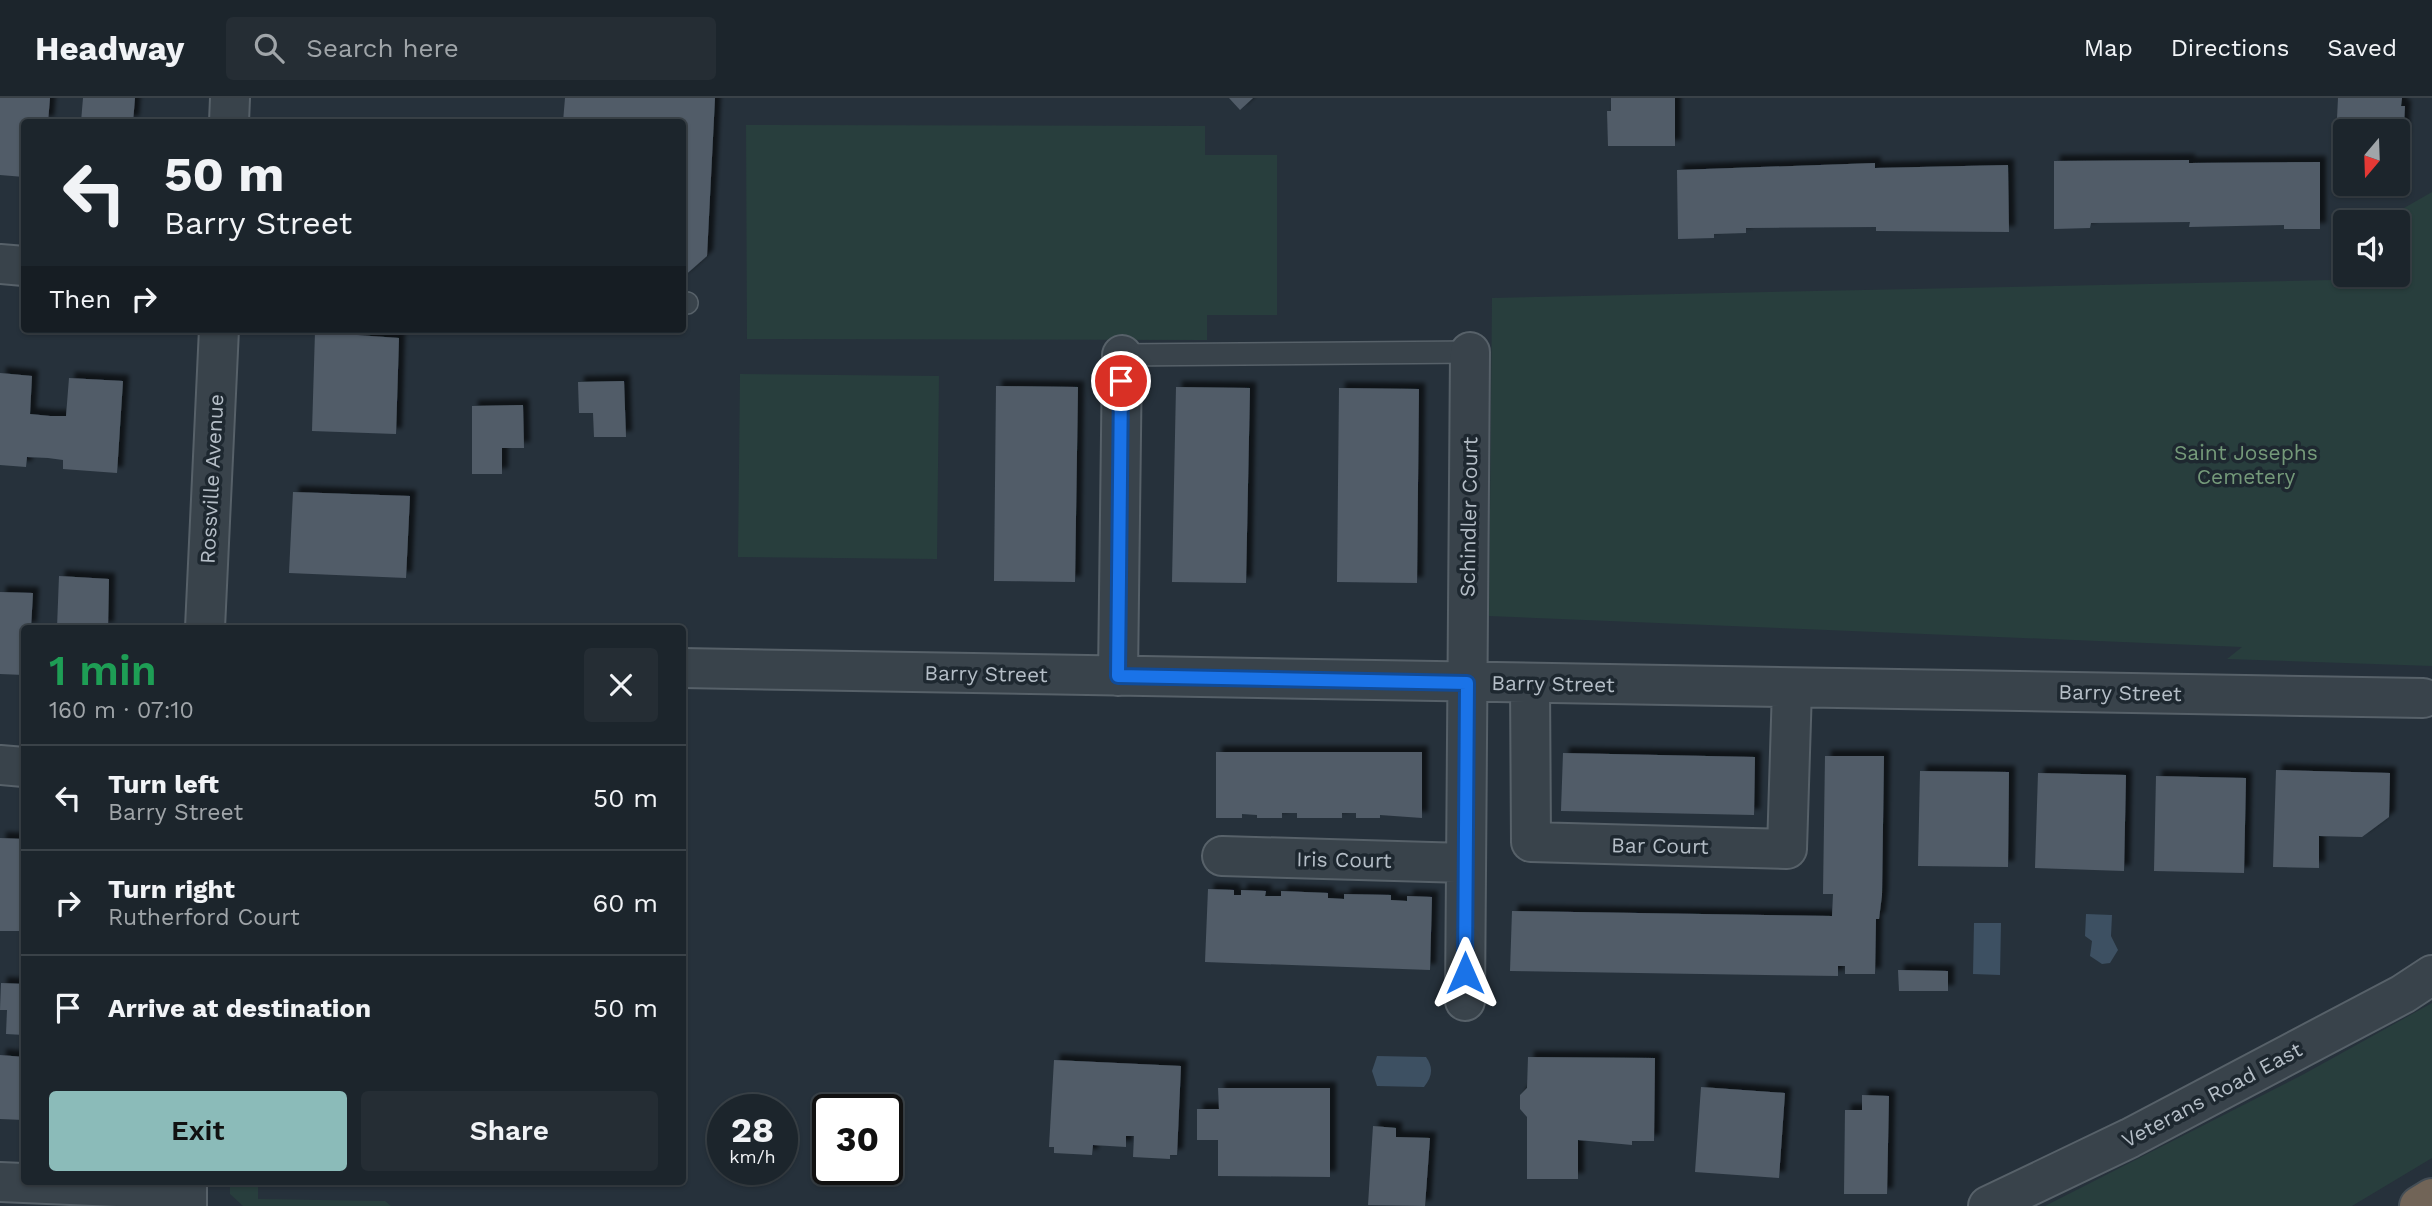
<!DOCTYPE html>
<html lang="en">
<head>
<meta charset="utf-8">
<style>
  :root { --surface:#1c252c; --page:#252d34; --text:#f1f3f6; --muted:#a0a5a9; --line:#3a4248; --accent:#8bbbb9 }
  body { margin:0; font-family:"Work Sans",sans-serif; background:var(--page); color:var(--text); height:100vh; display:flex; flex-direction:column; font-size:26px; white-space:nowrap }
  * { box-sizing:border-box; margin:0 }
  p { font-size:23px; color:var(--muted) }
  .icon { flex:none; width:38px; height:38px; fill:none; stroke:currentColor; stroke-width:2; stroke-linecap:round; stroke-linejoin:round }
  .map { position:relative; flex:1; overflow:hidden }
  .drawer { position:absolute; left:21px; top:527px; width:665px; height:560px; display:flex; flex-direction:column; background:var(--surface); border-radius:7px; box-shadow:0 2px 5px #0004,0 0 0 2px var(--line) }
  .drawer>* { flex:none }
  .guide { position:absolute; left:21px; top:21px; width:665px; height:214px; border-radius:7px; box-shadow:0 2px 5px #0004,0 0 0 2px var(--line); background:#1c252c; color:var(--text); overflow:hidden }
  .needle { width:46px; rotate:199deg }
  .tools { position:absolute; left:2333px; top:21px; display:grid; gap:14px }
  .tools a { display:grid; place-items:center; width:77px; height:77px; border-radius:7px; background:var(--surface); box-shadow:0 2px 5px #0004,0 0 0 2px var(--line); font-size:35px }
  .speed { position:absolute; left:707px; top:996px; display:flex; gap:14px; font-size:35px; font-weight:700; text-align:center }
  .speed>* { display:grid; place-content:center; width:91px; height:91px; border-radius:50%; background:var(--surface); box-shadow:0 2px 5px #0004,0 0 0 2px var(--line); line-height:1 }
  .speed small { font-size:18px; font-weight:400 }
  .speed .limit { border:4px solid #111; border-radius:10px; background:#fff; color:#111 }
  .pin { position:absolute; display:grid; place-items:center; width:60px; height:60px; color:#fff; margin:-30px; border:4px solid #fff; border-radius:50%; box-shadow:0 2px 7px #0007 }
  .me { position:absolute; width:77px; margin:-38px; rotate:0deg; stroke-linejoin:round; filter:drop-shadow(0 0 5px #0008) }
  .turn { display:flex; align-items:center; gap:24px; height:147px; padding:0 28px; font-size:32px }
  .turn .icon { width:91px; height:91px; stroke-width:2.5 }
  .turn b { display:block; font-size:49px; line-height:60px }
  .then { display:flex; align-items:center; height:66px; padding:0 28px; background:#0003; gap:14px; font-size:26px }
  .round { display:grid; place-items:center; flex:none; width:74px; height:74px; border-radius:7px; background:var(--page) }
  .headline { display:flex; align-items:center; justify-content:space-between; height:119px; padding:0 28px }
  h1 { font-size:42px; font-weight:600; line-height:52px; color:#1e9e55 }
  .primary-button { display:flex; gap:14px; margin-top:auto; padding:14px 28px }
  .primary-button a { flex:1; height:80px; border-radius:7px; background:var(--accent); color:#111; font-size:28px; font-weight:600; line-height:80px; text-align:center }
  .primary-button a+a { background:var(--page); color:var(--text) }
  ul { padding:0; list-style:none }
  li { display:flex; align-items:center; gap:21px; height:105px; padding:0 28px; border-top:2px solid var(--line) }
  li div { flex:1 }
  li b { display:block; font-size:26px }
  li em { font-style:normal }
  header { display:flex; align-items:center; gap:42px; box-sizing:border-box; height:98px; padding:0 35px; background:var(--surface); border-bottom:2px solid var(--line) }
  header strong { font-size:33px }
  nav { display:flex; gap:38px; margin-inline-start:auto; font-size:24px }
  .search { width:490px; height:63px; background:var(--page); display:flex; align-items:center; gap:18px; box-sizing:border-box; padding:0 24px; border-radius:7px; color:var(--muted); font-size:26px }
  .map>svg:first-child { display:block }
  .green { fill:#283e3d }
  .water { fill:#3d5062 }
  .building { fill:#515c68; filter:url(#shadow) }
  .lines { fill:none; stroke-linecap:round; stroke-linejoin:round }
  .service-casing { stroke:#576169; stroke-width:24 }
  .minor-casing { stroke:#576169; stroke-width:42 }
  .tertiary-casing { stroke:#576169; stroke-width:42 }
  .motorway-casing { stroke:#444e56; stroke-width:42 }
  .service { stroke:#39434b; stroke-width:21 }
  .minor { stroke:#39434b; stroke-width:38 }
  .tertiary { stroke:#39434b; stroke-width:38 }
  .motorway { stroke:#716457; stroke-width:38 }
  .route-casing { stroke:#114b97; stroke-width:18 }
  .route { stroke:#1a73e8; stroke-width:12 }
  .labels { text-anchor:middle; stroke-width:7; stroke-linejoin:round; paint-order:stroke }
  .park-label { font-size:21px; fill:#759a7a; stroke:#1e2830 }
  .street-label { font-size:21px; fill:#b5bec7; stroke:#1e2830 }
</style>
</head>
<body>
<header>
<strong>Headway</strong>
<div class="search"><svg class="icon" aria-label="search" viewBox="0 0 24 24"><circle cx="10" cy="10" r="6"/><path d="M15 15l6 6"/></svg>Search here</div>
<nav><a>Map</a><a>Directions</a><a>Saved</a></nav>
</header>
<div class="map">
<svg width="2432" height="1108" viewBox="0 0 2432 1108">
  <defs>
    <filter id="shadow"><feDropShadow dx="6" dy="-6" stdDeviation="2" flood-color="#0009"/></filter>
  </defs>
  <rect width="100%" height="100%" fill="#26313b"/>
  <!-- green -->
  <path class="green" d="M746 27 1205 28V57H1277V217H1207V242L747 241Z
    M2432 94V568L2227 561 2242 549 1489 518 1492 200 2378 181 2377 177H2398V124H2388L2397 114Z
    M740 276 939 278 937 461 738 459Z
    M2432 905V1060L2352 1108H2045L2304 976Z
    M230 1083H258V1101L385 1103 391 1108H243L230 1096Z"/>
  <!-- water -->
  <path class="water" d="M2086 816 2112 817 2111 838 2118 852 2110 865 2102 866 2090 858 2092 843 2085 838Z
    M1974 825H2001L2000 877 1973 876Z
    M1377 958 1426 959C1434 970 1432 979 1424 989L1377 988 1372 973Z"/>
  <!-- building -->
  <path class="building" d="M0 0H50L48 24H24V79L0 77Z
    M83 0H135L133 24H81Z
    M565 0H715L707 158 682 180V24H563Z
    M1229 0H1253L1240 12Z
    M1611 0H1675V48H1608L1607 13H1611Z
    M2338 0H2402L2401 8H2405L2403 44H2398V33H2345V42L2336 41Z
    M2189 62V65L2320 64V131H2284V127L2189 129 2190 124 2091 125 2090 130 2054 131V63Z
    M1875 65V70L2008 67 2009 134 1876 133V129L1746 130V135L1714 136V140L1678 141 1677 72Z
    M315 234 399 240 396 336 312 333Z
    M0 275 32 278 30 316 50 318H66L69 280 123 283 117 375 63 371V362L48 360 27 359 26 369 0 367Z
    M624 283 626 339H594L593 315H579L578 284Z
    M996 288 1078 289 1075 484 994 483Z
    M1176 289 1250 290 1246 485 1172 484Z
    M1339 290 1419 291 1417 485 1337 484Z
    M523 307 524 350H502V376H472V308Z
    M293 394 410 398 406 480 289 475Z
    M59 478 109 481 108 530H57Z
    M0 494 33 495 31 530H24V577L0 576Z
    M1216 654H1422V720L1380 717V720H1356V715H1342V720H1297V715H1282V720H1257V717L1242 716V720H1216Z
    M1563 655 1755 659 1754 717 1561 713Z
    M1825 658H1884L1882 797 1879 821H1876L1875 876H1845V868H1838V878L1510 873 1512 813 1832 818 1833 796H1823Z
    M2276 672 2390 675 2389 719 2362 739 2319 738V770L2273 769Z
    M1920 673 2009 674 2008 769 1918 768Z
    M2038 675 2126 677 2124 773 2035 770Z
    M2156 678 2246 680 2244 775 2154 773Z
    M0 740 24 741V833H0Z
    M1208 791 1234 792V797H1241V792L1266 793 1265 798H1281V793L1328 795V800L1344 801V796L1391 797V802L1407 803V798L1432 799 1430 872 1205 864Z
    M1898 872 1948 873V893H1899Z
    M1 885 24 886V937L6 936 7 912H0Z
    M0 957 24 959V1022L0 1021Z
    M1528 959 1655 960 1654 1043H1632V1047L1578 1042V1081H1527V1019L1520 1011V997L1527 990Z
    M1054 962 1181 968 1177 1057H1170V1061L1133 1059 1134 1038H1126V1049L1093 1047 1092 1057 1054 1055V1049H1049Z
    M1701 989 1785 995 1779 1080 1695 1074Z
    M1218 990H1330V1079L1218 1078V1042H1197V1011H1219Z
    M1862 997 1889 998 1887 1096H1844L1845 1012H1862Z
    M1373 1028 1396 1030V1039L1430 1040 1425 1108 1368 1107Z"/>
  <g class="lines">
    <!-- service casing -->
    <g class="service-casing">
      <path id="service" d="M682 205H687
        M1122 257 1470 254"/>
    </g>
    <!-- minor casing -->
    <g class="minor-casing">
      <path id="minor" d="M0 166 24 168
        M682 570 2423 600
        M1118 578 1122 257
        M1530 586 1531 744 1787 751 1792 590
        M0 667 24 669
        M1222 758 1465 765
        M1465 903 1470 254
        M0 1084 187 1092"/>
    </g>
    <!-- tertiary casing -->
    <g class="tertiary-casing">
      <path id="tertiary" d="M229 24 230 0
        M205 530 219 231
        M187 1108V1083
        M1988 1108 2130 1040 2403 896 2432 877"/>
    </g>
    <!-- motorway casing -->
    <g class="motorway-casing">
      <path id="motorway" d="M2419 1108 2432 1100"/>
    </g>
    <!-- service -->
    <use href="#service" class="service"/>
    <!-- minor -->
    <use href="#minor" class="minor"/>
    <!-- tertiary -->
    <use href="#tertiary" class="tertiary"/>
    <!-- motorway -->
    <use href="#motorway" class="motorway"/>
  </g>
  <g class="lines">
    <!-- route casing -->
    <g class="route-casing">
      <path id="route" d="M1121 283 1118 578 1467 585 1465 875"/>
    </g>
    <!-- route -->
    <use href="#route" class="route"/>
  </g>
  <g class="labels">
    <!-- park labels -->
    <g class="park-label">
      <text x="2246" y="362">Saint Josephs<tspan x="2246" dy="24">Cemetery</tspan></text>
    </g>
    <!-- street labels -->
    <g class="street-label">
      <text transform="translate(212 381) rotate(-87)" y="7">Rossville Avenue</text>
      <text transform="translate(1469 419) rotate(-89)" y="7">Schindler Court</text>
      <text transform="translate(986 576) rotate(1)" y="7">Barry Street</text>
      <text transform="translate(1553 586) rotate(1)" y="7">Barry Street</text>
      <text transform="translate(2120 595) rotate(1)" y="7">Barry Street</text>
      <text transform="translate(1660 748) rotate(1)" y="7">Bar Court</text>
      <text transform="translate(1344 762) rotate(1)" y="7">Iris Court</text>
      <text transform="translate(2212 997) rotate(-28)" y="7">Veterans Road East</text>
    </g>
  </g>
</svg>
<div class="tools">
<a><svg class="needle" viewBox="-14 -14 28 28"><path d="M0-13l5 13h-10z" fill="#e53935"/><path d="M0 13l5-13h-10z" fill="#a0a5a9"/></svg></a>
<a><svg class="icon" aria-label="sound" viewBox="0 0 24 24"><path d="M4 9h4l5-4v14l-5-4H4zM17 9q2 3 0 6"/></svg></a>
</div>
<div class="speed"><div>28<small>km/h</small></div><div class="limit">30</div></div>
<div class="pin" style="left:1121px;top:283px;background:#d93025"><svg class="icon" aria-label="arrive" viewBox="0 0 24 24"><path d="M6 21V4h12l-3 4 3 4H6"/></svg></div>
<svg class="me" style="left:1465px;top:875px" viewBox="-20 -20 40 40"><path d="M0-17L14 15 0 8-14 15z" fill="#1a73e8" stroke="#fff" stroke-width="4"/></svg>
<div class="guide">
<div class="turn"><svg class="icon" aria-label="left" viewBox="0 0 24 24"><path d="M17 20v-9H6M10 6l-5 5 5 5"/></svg><div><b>50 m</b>Barry Street</div></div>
<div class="then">Then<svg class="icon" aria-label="right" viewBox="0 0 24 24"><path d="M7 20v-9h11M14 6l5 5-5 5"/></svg></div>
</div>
<section class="drawer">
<div class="headline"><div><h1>1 min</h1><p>160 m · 07:10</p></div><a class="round"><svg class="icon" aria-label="close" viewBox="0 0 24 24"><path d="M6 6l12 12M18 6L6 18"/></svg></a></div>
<ul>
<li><svg class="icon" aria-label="left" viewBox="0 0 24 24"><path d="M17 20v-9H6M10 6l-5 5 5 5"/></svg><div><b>Turn left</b><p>Barry Street</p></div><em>50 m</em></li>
<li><svg class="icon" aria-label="right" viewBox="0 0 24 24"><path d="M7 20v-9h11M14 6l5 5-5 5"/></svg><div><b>Turn right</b><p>Rutherford Court</p></div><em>60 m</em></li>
<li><svg class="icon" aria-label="arrive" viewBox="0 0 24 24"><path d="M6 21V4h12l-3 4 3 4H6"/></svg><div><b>Arrive at destination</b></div><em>50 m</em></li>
</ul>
<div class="primary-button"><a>Exit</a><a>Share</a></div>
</section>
</div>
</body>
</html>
